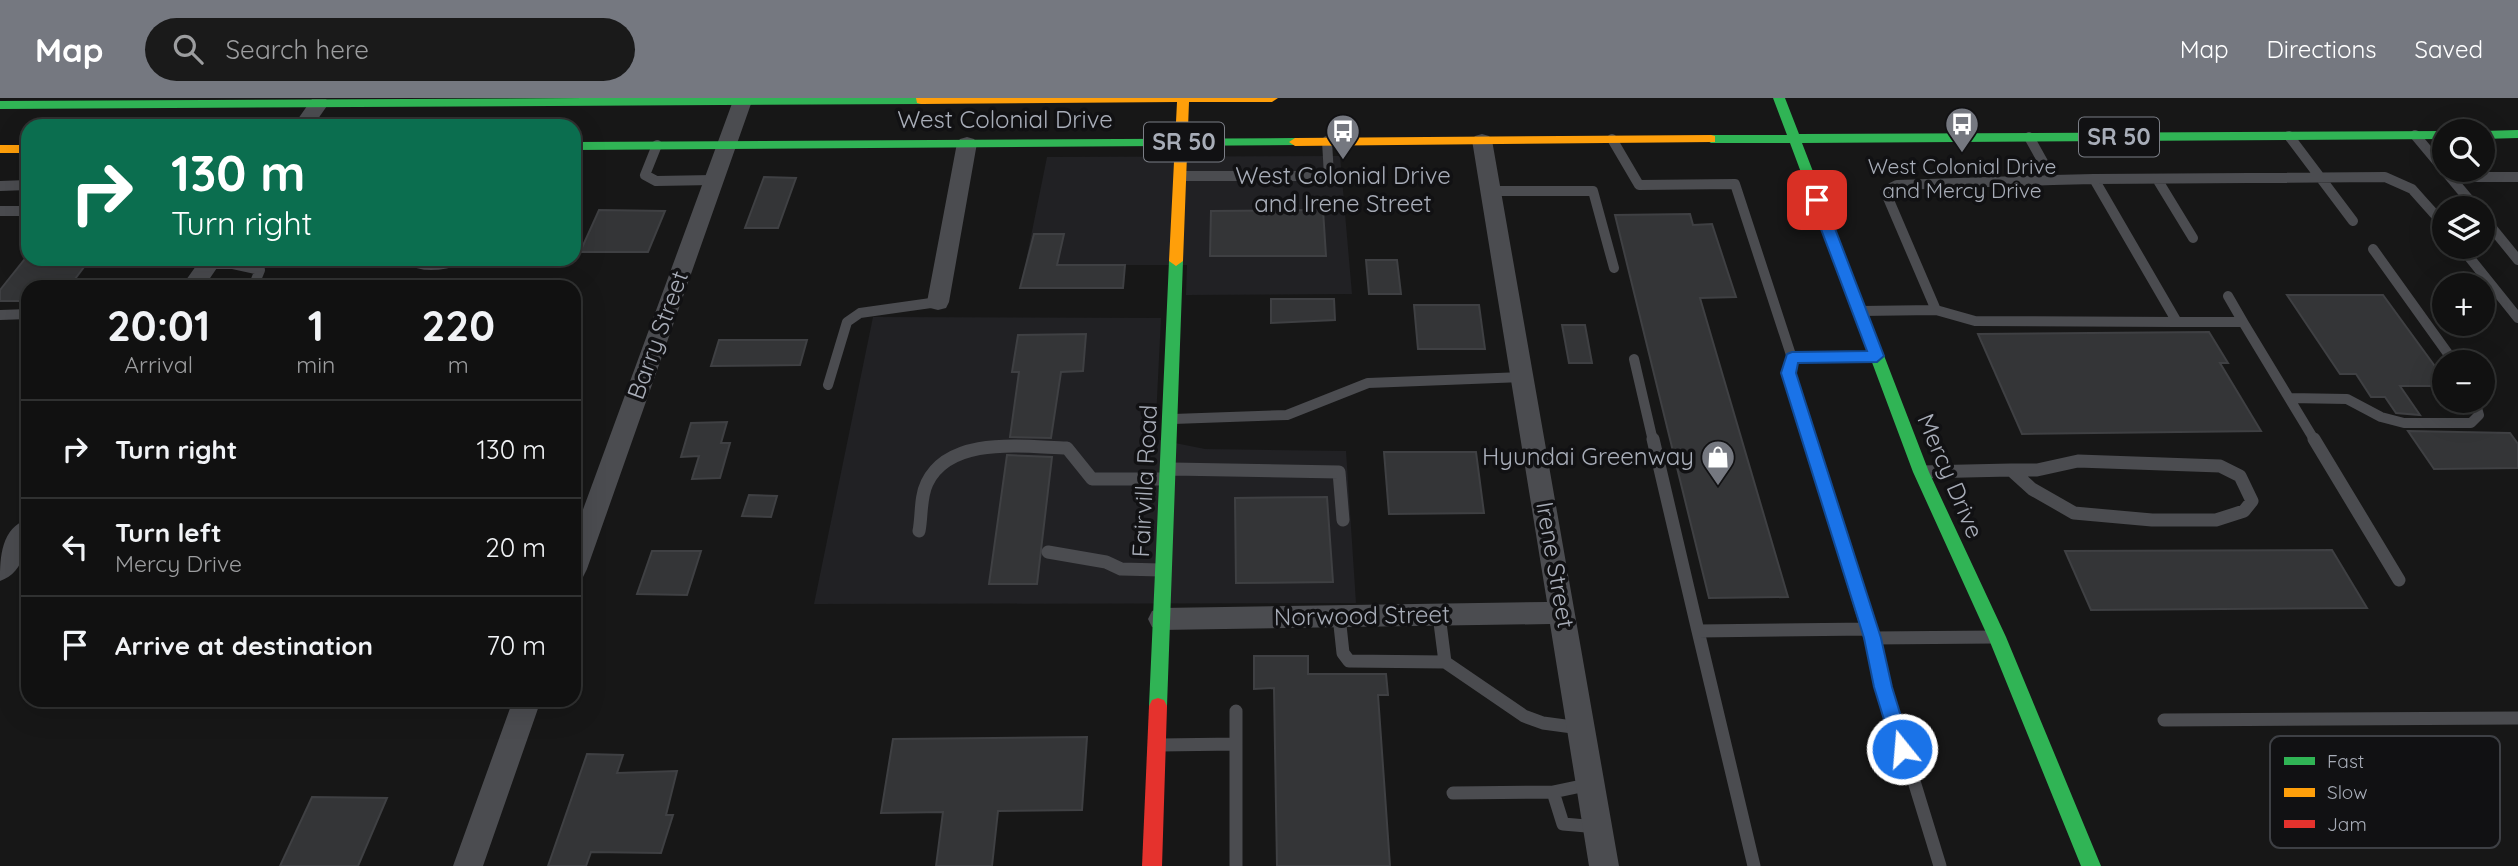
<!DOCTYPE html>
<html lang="en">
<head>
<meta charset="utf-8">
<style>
  :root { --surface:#111; --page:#1a1a1a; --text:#f1f3f6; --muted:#9c9d9f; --line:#303131; --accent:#757880 }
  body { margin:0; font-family:Quicksand,sans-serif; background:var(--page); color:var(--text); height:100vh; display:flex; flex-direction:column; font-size:26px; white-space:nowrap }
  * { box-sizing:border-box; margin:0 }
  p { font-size:23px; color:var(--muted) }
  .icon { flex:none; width:38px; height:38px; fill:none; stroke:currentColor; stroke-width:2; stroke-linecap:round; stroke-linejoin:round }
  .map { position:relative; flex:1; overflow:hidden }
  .details { position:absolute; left:21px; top:182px; width:560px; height:427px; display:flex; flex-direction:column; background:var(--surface); border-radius:21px; box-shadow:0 7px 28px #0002,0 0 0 2px var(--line) }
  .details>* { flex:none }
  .guide { position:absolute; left:21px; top:21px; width:560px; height:147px; border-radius:21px; box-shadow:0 7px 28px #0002,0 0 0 2px var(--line); background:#0b6e4f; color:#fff; overflow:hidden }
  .buttons { position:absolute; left:2432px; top:21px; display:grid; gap:14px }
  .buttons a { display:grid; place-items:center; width:63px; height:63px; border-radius:50%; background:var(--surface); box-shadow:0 7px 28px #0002,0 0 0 2px var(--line); font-size:35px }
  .pin { position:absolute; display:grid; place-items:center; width:60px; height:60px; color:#fff; margin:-30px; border-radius:14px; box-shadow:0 4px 10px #0006 }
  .me { position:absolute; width:77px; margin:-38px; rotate:343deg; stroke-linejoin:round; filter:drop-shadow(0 0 5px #0008) }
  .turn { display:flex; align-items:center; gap:24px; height:147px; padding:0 35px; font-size:32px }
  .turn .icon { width:91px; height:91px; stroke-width:2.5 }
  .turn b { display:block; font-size:49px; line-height:60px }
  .eta { display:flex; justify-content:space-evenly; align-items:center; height:119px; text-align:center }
  .eta b { font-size:42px; font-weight:700; line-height:49px }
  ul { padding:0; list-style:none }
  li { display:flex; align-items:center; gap:21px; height:98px; padding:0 35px; border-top:2px solid var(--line) }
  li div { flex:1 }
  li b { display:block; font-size:26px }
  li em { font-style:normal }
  header { display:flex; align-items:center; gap:42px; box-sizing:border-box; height:98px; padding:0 35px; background:var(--accent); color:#fff }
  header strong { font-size:33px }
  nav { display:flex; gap:38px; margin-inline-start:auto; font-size:24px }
  .search { width:490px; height:63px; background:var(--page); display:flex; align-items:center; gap:18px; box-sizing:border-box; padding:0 24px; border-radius:38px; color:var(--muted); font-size:26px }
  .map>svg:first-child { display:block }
  .built { fill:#212124 }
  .building { fill:#343537; stroke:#3f4043; stroke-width:2 }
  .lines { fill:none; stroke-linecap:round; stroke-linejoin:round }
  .lane-far1 { stroke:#4b4c50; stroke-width:10 }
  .lane { stroke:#4b4c50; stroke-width:13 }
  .street { fill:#4b4c50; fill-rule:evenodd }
  .fast { fill:#30b455; fill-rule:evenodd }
  .slow { fill:#ff9f0a; fill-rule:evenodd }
  .jam { fill:#e5322d; fill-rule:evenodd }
  .route { fill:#1a73e8; stroke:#114b97; stroke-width:2 }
  .labels { text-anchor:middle; stroke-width:7; stroke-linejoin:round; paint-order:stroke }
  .far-poi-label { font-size:21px; fill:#a8adb8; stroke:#111113 }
  .shield { fill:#111113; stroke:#7b7e86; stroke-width:2 }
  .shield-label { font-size:23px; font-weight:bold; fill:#a8adb8 }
  .street-label { font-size:24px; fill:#a8adb8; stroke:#111113 }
  .poi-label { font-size:24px; fill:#a8adb8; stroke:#111113 }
  .key { fill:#111113; stroke:#3e4045; stroke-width:2 }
  .key-label { font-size:19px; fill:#a8adb8 }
</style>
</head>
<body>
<header>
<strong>Map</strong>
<div class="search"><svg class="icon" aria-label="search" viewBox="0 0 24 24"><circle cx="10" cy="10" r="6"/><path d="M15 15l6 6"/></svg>Search here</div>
<nav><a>Map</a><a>Directions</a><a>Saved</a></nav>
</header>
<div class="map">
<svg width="2518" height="768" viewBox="0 0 2518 768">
  <rect width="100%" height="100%" fill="#171717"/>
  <!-- built -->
  <path class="built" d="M1340 58 1352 196 1186 197 1187 167H1070L1026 163 1047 59Z
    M873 219 1161 220 1155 341 1205 351 1346 353 1356 505 814 506Z"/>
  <!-- building -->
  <path class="building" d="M764 79 796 80 778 130H745Z
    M599 112 665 113 648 154H580Z
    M1323 112 1326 158H1210L1211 113Z
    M1690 116 1693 127 1712 126 1736 199 1700 200 1788 499 1709 500 1615 117Z
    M1034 136H1064L1057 167H1125L1123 190H1020Z
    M28 157V161H90L69 189H28V203H0V192Z
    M1366 162H1397L1401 196H1369Z
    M2287 197H2383L2445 282V288H2400L2420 317 2396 315 2385 299H2371L2356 276H2340Z
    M1271 201H1334L1335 222 1271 225Z
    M1414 207H1479L1485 251H1418Z
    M1562 227H1585L1592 265H1569Z
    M2209 234 2228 265H2220L2261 333 2022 336 1978 236Z
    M1086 236 1083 273 1061 274 1051 340 1010 339 1019 274H1012L1018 237Z
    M719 242H807L800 267 711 268Z
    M727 324 721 345H730L720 380 692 381 699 358 681 359 691 325Z
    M2408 333 2510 335 2518 346V370L2434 371Z
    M1384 354H1476L1484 415 1389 416Z
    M1007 357 1052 359 1037 486H989Z
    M749 397 777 398 771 419 742 418Z
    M1327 399 1333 484 1236 485 1235 400Z
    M2332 452 2367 510 2091 512 2065 453Z
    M652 453H701L687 497 637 496Z
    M1254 558H1308V576H1386L1388 597H1378L1390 768H1277L1274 590 1254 591Z
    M1087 639 1082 712 998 713 992 768H936L943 714 881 715 893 641Z
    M587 656 623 657 617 675 677 673 666 717H673L661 755 591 754 586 768H548Z
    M312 699 387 700 358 768H280Z"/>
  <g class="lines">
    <!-- lane-far1 -->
    <path class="lane-far1" d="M2415 37 2476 110
      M2289 38 2353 123
      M1612 41 1639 87 1735 86 1792 260 1876 258
      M657 47 645 77 656 83 713 82
      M1181 78H1329L1327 43
      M2451 79H2518
      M2157 81 2193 140
      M2053 82 2094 81
      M0 88 28 87
      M1491 93H1593L1614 170
      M0 113H28
      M2483 119 2518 162
      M2461 149 2518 220
      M2373 151 2454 264
      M408 161C424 171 445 167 462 161
      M208 166H233L260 172 253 189
      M2228 198 2243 224
      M1936 212 1885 93 1897 87 2053 82 2029 39
      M1860 213 1936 212 1975 223 2177 224 2094 81 2385 79 2412 91 2445 128
      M0 217 28 216
      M2177 224H2243L2315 343
      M1792 260 1788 275 1809 343
      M1634 261 1653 343
      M828 287 847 224 860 215 938 204
      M2289 300 2347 301 2381 319 2404 325H2471L2479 317 2475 303
      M1173 321 1287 317 1368 285 1523 279"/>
    <!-- lane -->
    <path class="lane" d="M1653 341 1698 533 1869 531
      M1809 341 1940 768
      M2314 341 2399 482
      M2078 363 2220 368 2240 378 2252 403 2244 413 2216 422H2152L2074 415 2032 391 2011 372H2037Z
      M1172 371 1339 374 1343 422
      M1921 374 2011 372
      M919 433C922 418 920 399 927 385 950 337 1025 349 1067 350L1092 381H1167
      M1048 454 1106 464 1121 471 1161 472
      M1339 518 1343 555 1349 563 1445 564 1439 517
      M1698 533 1754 768
      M1872 540 1995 539
      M1445 564 1524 618 1543 625 1580 630
      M1236 613V768
      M2164 622 2518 620
      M1160 647 1236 646
      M1553 694 1563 726 1598 729
      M1453 695 1553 694 1591 686"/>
    <!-- street -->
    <path class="street" d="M734 0H750L752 3 587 471 583 479 574 482V436Z
      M312 1H326L329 5 313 28H293Z
      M1482 36 1489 38 1492 42 1619 768H1589L1550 526 1161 532 1152 529 1148 521 1152 513 1161 510 1547 504 1472 42 1475 38Z
      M967 39 974 41 977 45 949 204 946 210 938 212 930 210 927 204 957 45 960 41Z
      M201 161H223L204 189H181Z
      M28 421C28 444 26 474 0 483 0 459 1 430 28 421Z
      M513 602H541L483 768H453Z"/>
    <!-- fast -->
    <path class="fast" d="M584 0H926L927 2 921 6 0 11V3Z
      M1773 0H1785L1799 36 2445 33H2446L2445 41 1802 45 1929 374 2006 539 2101 768H2081L1988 539 1913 374 1790 45H1711L1705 41 1711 37H1787Z
      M2518 32V40L2483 41 2482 33Z
      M1295 40 1301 44 1300 47 574 52V44Z
      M1176 158 1183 163 1167 608 1164 614 1158 616 1152 614 1149 608 1169 163Z"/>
    <!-- slow -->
    <path class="slow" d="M916 0H1278L1272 4H1189L1183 163 1176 168 1169 163 1177 4 921 6 917 5Z
      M1711 37 1715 38V44L1295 48 1289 44 1295 40Z
      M0 47H28V55H0Z"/>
    <!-- jam -->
    <path class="jam" d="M1158 600 1164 602 1167 608 1162 768H1142L1149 608 1152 602Z"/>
  </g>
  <!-- route -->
  <path class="route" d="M1817 98 1824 102 1884 258 1877 264 1798 265 1796 275 1881 540 1892 589 1911 651 1909 657 1902 659 1896 657 1893 651 1874 589 1864 540 1781 275 1787 256 1792 254 1867 253 1810 102Z"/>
  <!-- icons -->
  <defs>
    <g id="bus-pin" transform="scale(1.75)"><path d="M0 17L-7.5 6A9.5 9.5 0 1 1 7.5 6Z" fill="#757880" stroke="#111113"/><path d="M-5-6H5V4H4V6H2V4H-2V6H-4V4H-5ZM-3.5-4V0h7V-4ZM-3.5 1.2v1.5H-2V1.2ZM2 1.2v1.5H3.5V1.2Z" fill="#fff"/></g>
    <g id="shop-pin" transform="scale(1.75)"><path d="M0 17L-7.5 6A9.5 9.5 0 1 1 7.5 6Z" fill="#757880" stroke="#111113"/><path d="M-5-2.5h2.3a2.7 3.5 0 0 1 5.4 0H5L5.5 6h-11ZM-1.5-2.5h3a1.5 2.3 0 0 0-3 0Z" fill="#fff"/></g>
  </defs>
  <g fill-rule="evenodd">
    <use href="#bus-pin" x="1962" y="26"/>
    <use href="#bus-pin" x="1343" y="33"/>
    <use href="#shop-pin" x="1718" y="359"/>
  </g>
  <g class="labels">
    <!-- far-poi labels -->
    <g class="far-poi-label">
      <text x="1962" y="76">West Colonial Drive<tspan x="1962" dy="24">and Mercy Drive</tspan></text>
    </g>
    <!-- shield labels -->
    <g class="shield">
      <rect x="2079" y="19.5" width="80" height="39" rx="5"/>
      <rect x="1144" y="24.5" width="80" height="39" rx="5"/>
    </g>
    <g class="shield-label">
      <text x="2119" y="47">SR 50</text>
      <text x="1184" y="52">SR 50</text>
    </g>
    <!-- street labels -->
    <g class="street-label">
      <text x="1005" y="30">West Colonial Drive</text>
      <text transform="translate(658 237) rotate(-70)" y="8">Barry Street</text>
      <text transform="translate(1950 378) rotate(67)" y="8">Mercy Drive</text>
      <text transform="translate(1145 383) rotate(-87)" y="8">Fairvilla Road</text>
      <text transform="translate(1555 467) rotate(80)" y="8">Irene Street</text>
      <text transform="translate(1362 518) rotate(-1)" y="8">Norwood Street</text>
    </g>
    <!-- poi labels -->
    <g class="poi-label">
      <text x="1343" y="86">West Colonial Drive<tspan x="1343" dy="28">and Irene Street</tspan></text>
      <text x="1694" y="367" text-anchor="end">Hyundai Greenway</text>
    </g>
  </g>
  <!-- legend -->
  <rect x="2270" y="638" width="230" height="112" rx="10" class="key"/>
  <rect x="2284" y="659" width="31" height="8" fill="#30b455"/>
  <rect x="2284" y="690" width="31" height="9" fill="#ff9f0a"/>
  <rect x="2284" y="722" width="31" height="8" fill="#e5322d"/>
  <g class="key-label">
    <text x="2327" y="670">Fast</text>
    <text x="2327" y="701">Slow</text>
    <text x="2327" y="733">Jam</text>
  </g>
</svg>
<div class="buttons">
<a><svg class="icon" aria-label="search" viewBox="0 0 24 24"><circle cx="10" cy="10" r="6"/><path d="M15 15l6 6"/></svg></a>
<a><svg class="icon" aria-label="layers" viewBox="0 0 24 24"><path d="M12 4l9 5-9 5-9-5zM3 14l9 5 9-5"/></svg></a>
<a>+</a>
<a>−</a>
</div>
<div class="pin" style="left:1817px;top:102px;background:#d93025"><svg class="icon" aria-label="arrive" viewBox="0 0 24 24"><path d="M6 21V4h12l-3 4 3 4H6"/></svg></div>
<svg class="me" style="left:1902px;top:651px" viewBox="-20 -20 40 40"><circle r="17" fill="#1a73e8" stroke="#fff" stroke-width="3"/><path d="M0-11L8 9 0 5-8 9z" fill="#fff"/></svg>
<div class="guide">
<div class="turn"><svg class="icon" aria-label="right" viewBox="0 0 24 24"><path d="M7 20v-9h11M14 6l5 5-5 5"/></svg><div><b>130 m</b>Turn right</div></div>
</div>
<section class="details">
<div class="eta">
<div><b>20:01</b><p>Arrival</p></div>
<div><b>1</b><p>min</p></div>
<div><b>220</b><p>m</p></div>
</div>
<ul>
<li><svg class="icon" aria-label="right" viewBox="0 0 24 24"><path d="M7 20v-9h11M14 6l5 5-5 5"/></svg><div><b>Turn right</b></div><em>130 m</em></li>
<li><svg class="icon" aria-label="left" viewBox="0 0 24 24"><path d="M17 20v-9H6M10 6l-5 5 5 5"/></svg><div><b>Turn left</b><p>Mercy Drive</p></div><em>20 m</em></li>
<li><svg class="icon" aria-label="arrive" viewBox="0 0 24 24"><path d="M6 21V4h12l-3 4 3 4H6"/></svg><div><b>Arrive at destination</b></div><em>70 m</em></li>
</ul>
</section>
</div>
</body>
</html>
